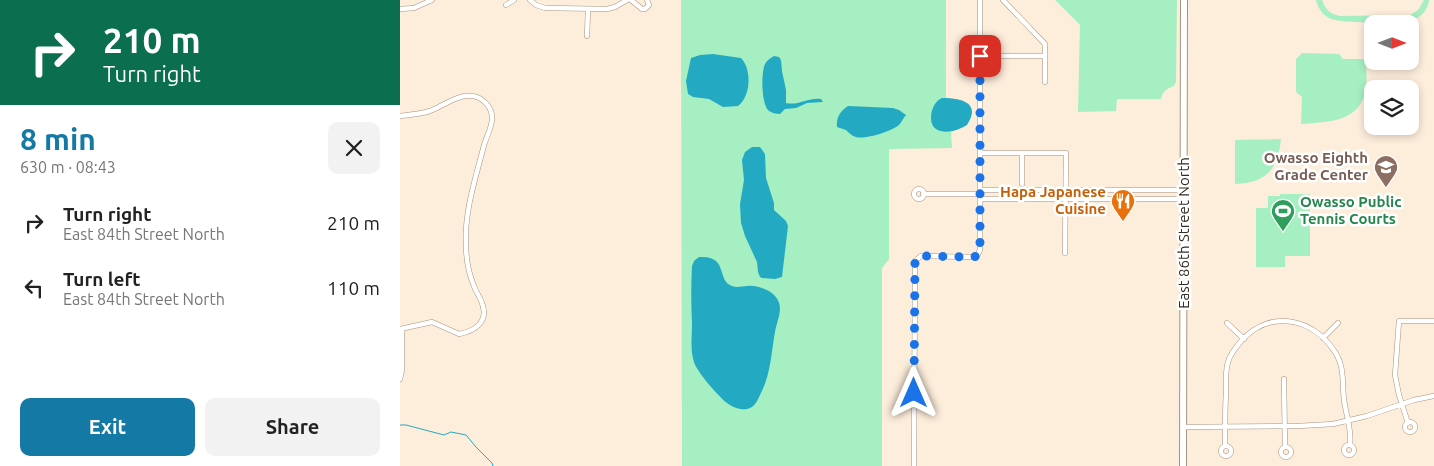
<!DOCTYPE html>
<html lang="en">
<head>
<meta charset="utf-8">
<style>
  :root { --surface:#fff; --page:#f2f2f2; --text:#222; --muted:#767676; --accent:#1479a4 }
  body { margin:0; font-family:Ubuntu,sans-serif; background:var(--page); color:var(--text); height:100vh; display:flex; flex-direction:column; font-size:19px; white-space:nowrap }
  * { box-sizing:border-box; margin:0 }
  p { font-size:16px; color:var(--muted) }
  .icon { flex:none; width:28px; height:28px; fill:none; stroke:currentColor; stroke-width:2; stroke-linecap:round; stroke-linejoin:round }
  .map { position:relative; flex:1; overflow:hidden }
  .drawer { display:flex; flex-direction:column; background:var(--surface); width:400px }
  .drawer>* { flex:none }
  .guide { background:#0b6e4f; color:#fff; overflow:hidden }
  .needle { width:32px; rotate:90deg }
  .controls { position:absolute; left:964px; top:15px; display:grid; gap:10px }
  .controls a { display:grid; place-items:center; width:55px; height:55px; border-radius:10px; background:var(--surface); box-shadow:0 2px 8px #0003; font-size:25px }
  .pin { position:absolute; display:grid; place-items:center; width:42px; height:42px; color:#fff; margin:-21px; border-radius:10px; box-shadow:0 2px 8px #0006 }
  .me { position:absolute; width:55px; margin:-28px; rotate:0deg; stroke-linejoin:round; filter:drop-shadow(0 0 4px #0008) }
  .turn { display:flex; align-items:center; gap:18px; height:105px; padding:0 20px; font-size:22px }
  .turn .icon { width:65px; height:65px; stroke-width:2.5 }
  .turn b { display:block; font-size:35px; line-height:42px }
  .round { display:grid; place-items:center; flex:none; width:52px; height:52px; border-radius:10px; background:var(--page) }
  .summary { display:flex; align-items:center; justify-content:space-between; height:85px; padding:0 20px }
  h1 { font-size:30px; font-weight:700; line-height:38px; color:var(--accent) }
  .cta { display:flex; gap:10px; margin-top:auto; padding:10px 20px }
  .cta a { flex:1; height:58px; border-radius:10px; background:var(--accent); color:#fff; font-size:20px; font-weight:700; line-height:58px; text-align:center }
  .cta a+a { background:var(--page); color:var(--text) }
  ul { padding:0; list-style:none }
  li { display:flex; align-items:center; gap:15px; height:65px; padding:0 20px }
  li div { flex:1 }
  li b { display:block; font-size:19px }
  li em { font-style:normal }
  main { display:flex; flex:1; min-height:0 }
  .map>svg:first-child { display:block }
  .green { fill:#a6efc2 }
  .water { fill:#24a9c3 }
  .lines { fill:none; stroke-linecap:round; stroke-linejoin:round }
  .stream { stroke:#24a9c3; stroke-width:1 }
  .street-casing { stroke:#a6937e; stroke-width:5.5 }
  .secondary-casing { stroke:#a6937e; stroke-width:8 }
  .street { stroke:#fff; stroke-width:4.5 }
  .secondary { stroke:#fff; stroke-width:6 }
  .route { stroke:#1a73e8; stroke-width:9; stroke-dasharray:0 16.2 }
  .labels { text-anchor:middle; stroke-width:5; stroke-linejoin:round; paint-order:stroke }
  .education-label { font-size:15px; font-weight:bold; fill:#785e54; stroke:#fff; text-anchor:end }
  .food-label { font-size:15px; font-weight:bold; fill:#c56008; stroke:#fff; text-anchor:end }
  .leisure-label { font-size:15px; font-weight:bold; fill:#27864d; stroke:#fff; text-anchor:start }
  .street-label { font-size:15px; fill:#342c24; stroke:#fff }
</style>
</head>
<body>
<main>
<section class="drawer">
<div class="guide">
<div class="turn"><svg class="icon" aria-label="right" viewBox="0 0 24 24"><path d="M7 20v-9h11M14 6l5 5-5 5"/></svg><div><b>210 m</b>Turn right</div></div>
</div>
<div class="summary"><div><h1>8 min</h1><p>630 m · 08:43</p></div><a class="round"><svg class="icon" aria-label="close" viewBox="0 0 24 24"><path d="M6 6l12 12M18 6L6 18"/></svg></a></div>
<ul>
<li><svg class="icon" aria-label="right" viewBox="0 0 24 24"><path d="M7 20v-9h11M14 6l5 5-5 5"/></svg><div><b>Turn right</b><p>East 84th Street North</p></div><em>210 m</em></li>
<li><svg class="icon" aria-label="left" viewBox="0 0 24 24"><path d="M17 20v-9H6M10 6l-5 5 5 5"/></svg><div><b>Turn left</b><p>East 84th Street North</p></div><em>110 m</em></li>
</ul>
<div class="cta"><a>Exit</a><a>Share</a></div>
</section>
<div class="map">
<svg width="1034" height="466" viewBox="0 0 1034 466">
  <rect width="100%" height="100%" fill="#fdeddb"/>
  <!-- green -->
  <path class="green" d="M281 0H546V97L551 132 552 148 489 149V259L482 268V466H282Z
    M655 0H777L776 82 774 86C766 89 763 91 761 99H717L716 111 678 112 680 25Z
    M916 0H922C925 9 930 14 940 16L1010 15 1018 10 1024 0H1029C1028 8 1024 14 1017 18 1007 24 938 24 929 18 922 14 918 8 916 0Z
    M902 53 939 54 943 59H966C966 68 967 78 966 87 962 122 929 122 901 124L902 97 896 92V59Z
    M881 139C878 169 867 183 835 184V140Z
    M880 194H910V256H885V267H856V208H868V196H880Z"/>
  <!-- water -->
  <path class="water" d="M313 54 341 58C352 69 351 97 338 106L323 107 309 99 293 97 288 94 286 81 291 58 300 55Z
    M374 56 379 57 381 60 382 71 386 90V103C398 106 409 97 421 99L423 102 407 103 396 108 385 109 380 114C376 114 372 113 369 111 361 105 361 72 365 64 367 60 371 58 374 56Z
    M542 98C560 98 582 102 567 125 559 130 545 135 536 129 527 123 531 102 542 98Z
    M448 106 493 108 499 110 506 115C503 118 502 122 499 125 492 131 465 140 456 137 452 136 449 133 446 130L437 127C436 118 440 111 448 106Z
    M352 147H360L365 154 366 178 374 203V210L386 221 388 226 382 277 375 279 362 278 360 277 358 272 357 262 345 236 341 223 340 204 344 180 342 160 345 152Z
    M299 257C329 255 316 280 332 286 337 288 342 286 347 286 356 285 369 289 375 296 385 307 377 320 375 332 371 354 371 374 360 395 358 399 356 404 352 407 344 412 334 408 327 403 319 397 296 371 294 362 290 350 292 336 292 324 291 305 291 285 292 266L294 261Z"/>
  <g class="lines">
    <!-- stream -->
    <path class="stream" d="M0 425H6L44 435 51 432 66 435 76 447 92 463 93 466"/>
    <!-- street casing -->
    <g class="street-casing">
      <path id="street" d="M130 0 136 5 145 8 207 9 215 7 227 0
        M231 0 242 9H245L249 5 247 0
        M603 0 645 44V82
        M106 5 114 0
        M0 9 14 8 32 0
        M187 36 188 9
        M580 56H645
        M0 116C10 115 20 114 30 111 43 106 58 94 72 96 82 97 91 106 92 116 93 126 87 135 84 145 76 177 64 212 66 245 66 258 69 274 74 286 76 292 80 297 82 303 89 322 75 331 59 334L32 322 0 329
        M580 153H666L665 253
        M622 153V184
        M514 194a5 5 0 1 1 10 0a5 5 0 1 1-10 0Z
        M580 190H784
        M523 194H580
        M580 199H784
        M827 323 844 339
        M923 338 938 323
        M0 379 2 370V329
        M884 379 885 447
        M1005 427a5 5 0 1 1 10 0a5 5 0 1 1-10 0Z
        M1008 423 999 395 995 375 999 321H1034
        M783 427 898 426 933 424 967 416 1014 400 1034 396
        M944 450a5 5 0 1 1 10 0a5 5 0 1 1-10 0Z
        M825 446C825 428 825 410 826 393 826 383 825 372 828 362 830 354 836 347 842 340 871 309 913 318 935 352 945 367 942 384 944 400 946 415 952 430 950 445
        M821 451a5 5 0 1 1 10 0a5 5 0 1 1-10 0Z
        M881 452a5 5 0 1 1 10 0a5 5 0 1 1-10 0Z
        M514 466 515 261 521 256 573 257 577 256 580 250V0"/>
    </g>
    <!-- secondary casing -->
    <g class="secondary-casing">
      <path id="secondary" d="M783 466 784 0"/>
    </g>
    <!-- street -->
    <use href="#street" class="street"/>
    <!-- secondary -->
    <use href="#secondary" class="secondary"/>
  </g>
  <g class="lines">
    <!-- route -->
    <path class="route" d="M514 393 515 260 521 256 573 257 577 256 580 250V56"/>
  </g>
  <!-- icons -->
  <defs>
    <g id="school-pin" transform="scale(1.25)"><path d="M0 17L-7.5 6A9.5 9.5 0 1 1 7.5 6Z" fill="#8d6e63" stroke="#fff"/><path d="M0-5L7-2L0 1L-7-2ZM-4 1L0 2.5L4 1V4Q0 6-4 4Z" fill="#fff"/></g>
    <g id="restaurant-pin" transform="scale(1.25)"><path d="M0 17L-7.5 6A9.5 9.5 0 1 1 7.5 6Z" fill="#e8710a" stroke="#fff"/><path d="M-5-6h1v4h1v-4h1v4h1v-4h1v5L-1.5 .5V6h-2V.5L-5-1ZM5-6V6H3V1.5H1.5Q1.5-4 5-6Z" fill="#fff"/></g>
    <g id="stadium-pin" transform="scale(1.25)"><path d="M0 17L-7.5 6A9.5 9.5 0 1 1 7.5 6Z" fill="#2e9e5b" stroke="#fff"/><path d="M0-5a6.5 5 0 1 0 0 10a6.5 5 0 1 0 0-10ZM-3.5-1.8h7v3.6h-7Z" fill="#fff"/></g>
  </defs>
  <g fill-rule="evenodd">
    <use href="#school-pin" x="986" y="167"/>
    <use href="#restaurant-pin" x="723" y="201"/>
    <use href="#stadium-pin" x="883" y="211"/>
  </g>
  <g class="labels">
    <!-- education labels -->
    <g class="education-label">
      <text x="968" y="163">Owasso Eighth<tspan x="968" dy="17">Grade Center</tspan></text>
    </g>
    <!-- food labels -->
    <g class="food-label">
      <text x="706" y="197">Hapa Japanese<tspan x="706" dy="17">Cuisine</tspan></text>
    </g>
    <!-- leisure labels -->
    <g class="leisure-label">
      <text x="900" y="207">Owasso Public<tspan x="900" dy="17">Tennis Courts</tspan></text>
    </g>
    <!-- street labels -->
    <g class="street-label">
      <text transform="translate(784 233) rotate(-90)" y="5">East 86th Street North</text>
    </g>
  </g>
</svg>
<div class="controls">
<a><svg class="needle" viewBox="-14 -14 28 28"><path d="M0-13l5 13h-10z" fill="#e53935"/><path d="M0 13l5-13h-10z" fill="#767676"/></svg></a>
<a><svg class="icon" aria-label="layers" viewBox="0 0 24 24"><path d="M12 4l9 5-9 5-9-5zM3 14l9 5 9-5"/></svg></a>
</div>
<div class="pin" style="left:580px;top:56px;background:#d93025"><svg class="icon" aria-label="arrive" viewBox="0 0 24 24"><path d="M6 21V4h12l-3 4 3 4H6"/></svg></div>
<svg class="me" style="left:514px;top:393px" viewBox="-20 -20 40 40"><path d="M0-17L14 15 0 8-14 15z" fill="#1a73e8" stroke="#fff" stroke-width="4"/></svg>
</div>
</main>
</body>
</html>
